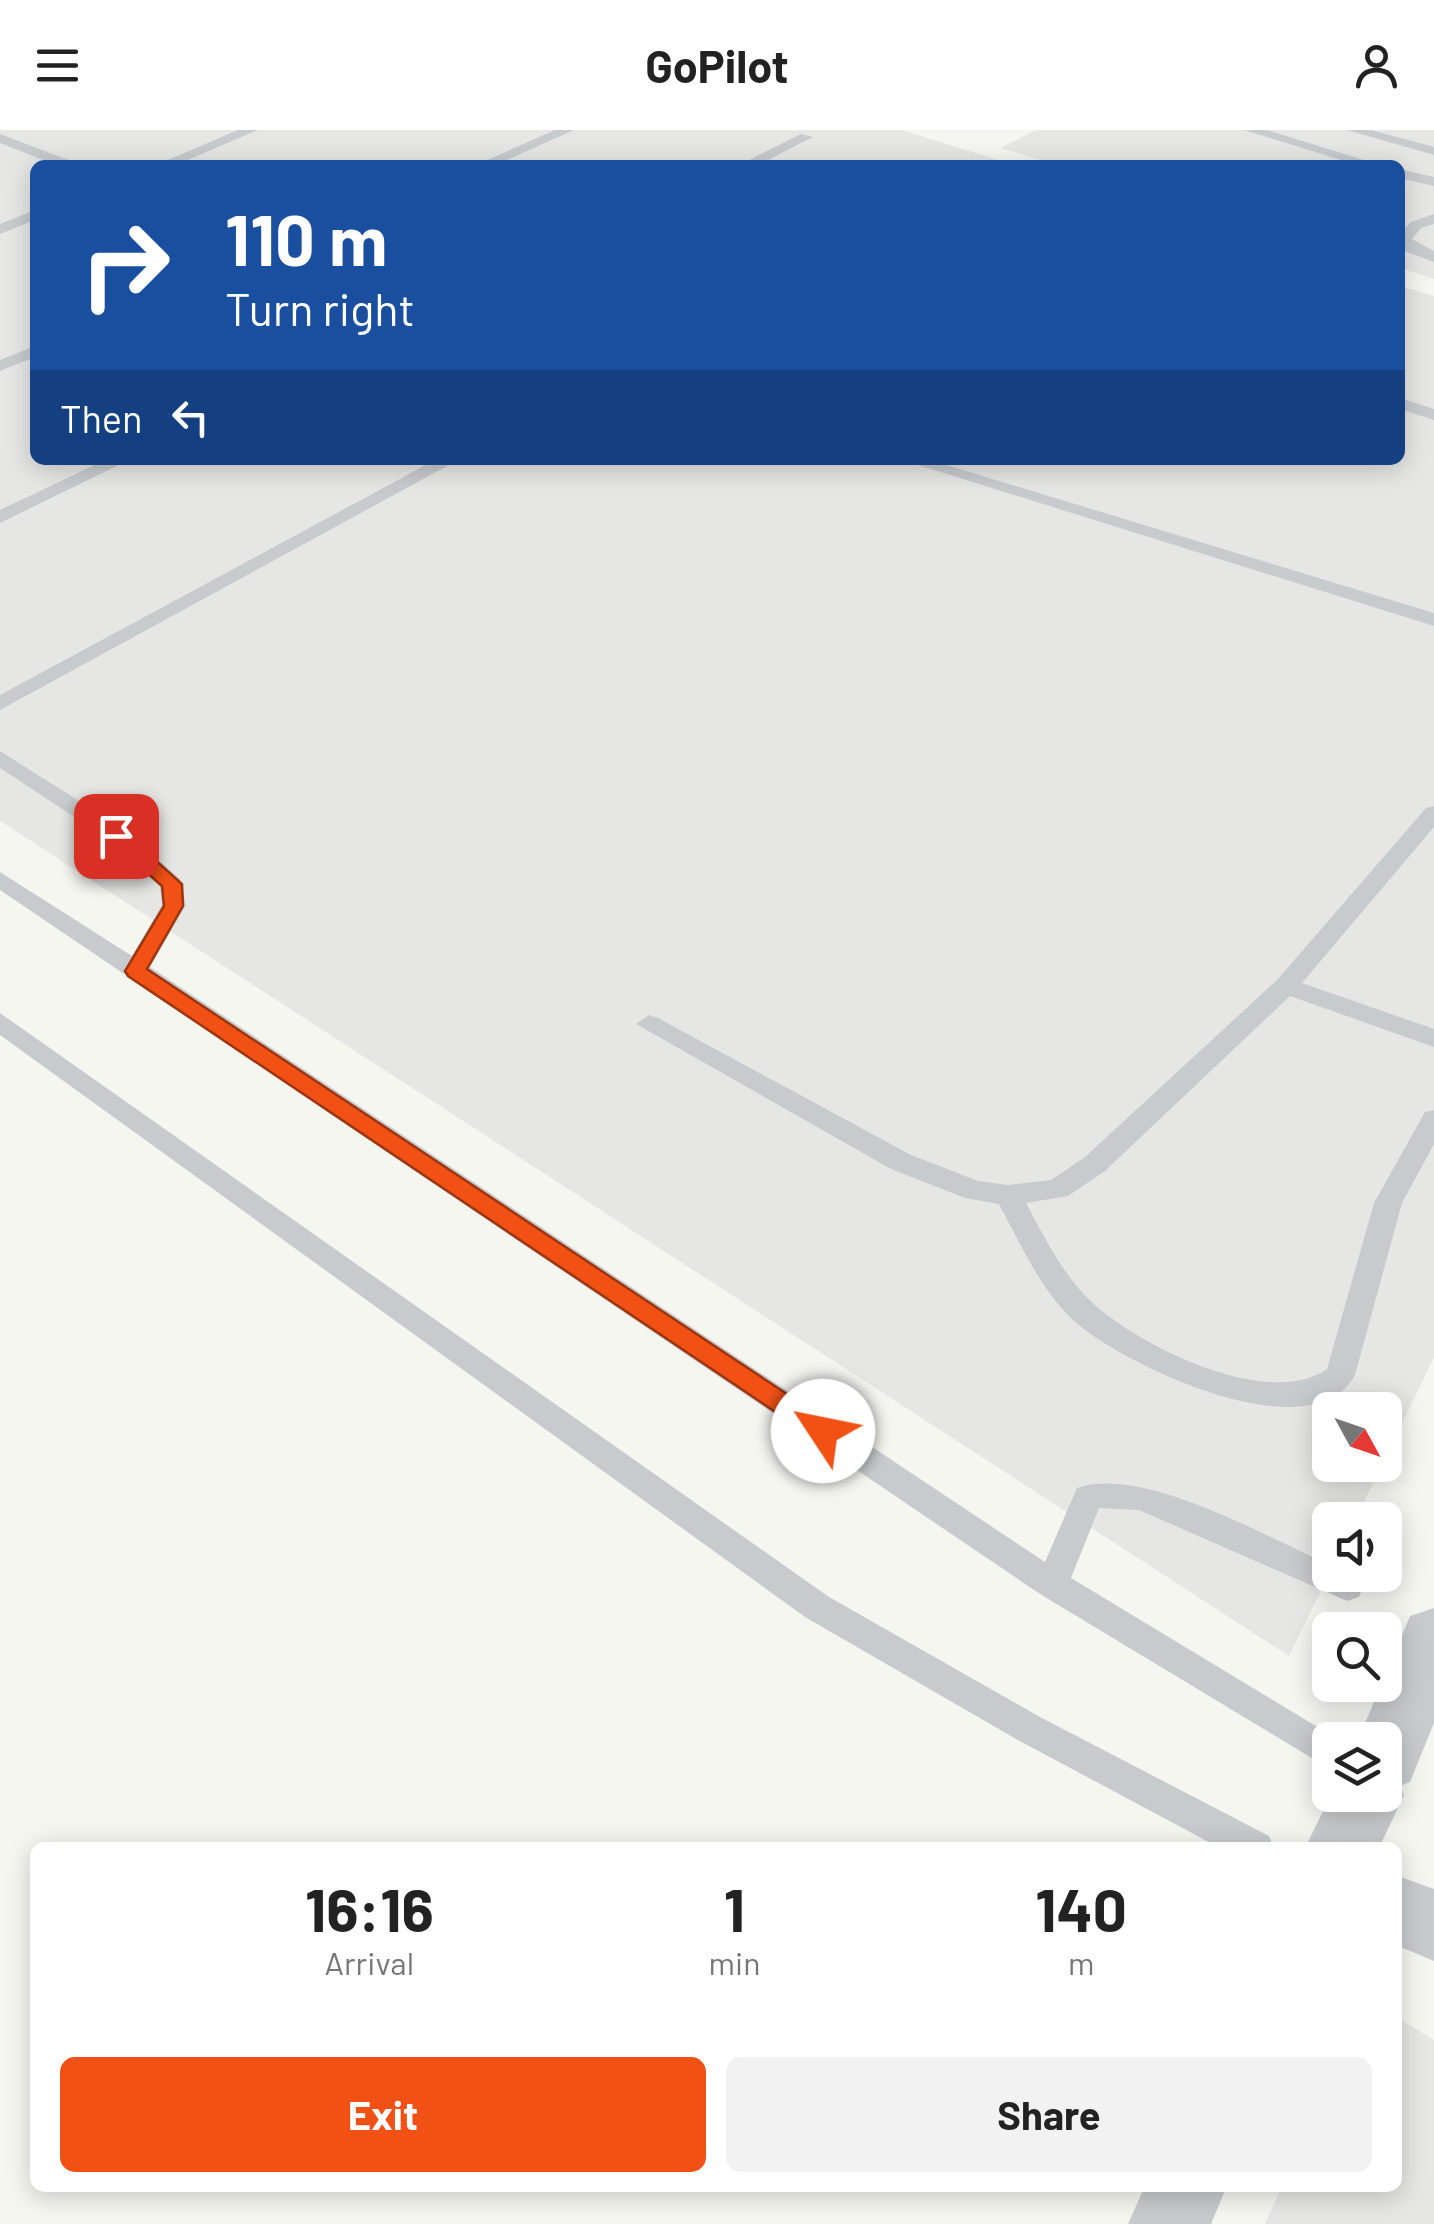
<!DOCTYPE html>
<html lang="en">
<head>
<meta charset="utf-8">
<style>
  :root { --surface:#fff; --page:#f2f2f2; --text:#222; --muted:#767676; --accent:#f25115 }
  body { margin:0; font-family:Barlow,sans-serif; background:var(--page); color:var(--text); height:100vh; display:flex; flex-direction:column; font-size:38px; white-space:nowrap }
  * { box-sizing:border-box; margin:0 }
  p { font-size:32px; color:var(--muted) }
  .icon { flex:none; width:55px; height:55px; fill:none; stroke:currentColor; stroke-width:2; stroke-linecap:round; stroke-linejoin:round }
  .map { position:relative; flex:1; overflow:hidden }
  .sheet { position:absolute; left:30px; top:1712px; width:1372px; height:350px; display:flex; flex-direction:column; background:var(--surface); border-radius:15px; box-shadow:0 5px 25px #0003 }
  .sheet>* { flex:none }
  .guide { position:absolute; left:30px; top:30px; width:1375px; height:305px; border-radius:15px; box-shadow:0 5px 25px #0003; background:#1a4fa0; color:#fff; overflow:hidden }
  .needle { width:65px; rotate:130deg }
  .fabs { position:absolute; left:1312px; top:1262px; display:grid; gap:20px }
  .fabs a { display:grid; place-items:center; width:90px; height:90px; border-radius:15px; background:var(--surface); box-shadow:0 5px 25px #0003; font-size:50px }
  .pin { position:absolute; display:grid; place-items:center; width:85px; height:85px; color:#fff; margin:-42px; border-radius:20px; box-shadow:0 5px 15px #0006 }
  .me { position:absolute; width:110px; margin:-55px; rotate:304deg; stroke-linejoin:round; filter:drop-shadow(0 0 8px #0008) }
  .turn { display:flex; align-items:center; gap:35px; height:210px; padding:0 30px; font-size:45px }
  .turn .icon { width:130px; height:130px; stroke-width:2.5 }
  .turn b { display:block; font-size:70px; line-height:85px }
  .then { display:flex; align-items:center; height:95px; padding:0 30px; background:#0003; gap:20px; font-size:38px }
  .eta { display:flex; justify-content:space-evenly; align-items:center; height:170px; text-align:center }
  .eta b { font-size:60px; font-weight:700; line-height:70px }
  .primary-button { display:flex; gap:20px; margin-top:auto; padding:20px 30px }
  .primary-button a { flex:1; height:115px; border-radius:15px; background:var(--accent); color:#fff; font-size:40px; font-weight:700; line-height:115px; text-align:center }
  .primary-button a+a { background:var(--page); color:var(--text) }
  header { display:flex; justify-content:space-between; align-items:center; height:130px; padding:0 30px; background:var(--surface); font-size:45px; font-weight:700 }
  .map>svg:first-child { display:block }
  .built { fill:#e6e7e5 }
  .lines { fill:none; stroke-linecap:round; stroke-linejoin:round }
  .service { fill:#c8cbce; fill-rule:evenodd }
  .minor { fill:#c8cbce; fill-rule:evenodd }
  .tertiary { fill:#c8cbce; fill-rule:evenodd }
  .route { fill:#f25115; stroke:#9d350e; stroke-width:2.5 }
</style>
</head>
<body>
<header><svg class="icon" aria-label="menu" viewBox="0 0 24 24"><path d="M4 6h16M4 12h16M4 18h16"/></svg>GoPilot<svg class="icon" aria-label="person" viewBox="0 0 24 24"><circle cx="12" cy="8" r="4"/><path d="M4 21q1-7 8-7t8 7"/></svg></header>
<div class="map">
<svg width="1434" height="2094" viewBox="0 0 1434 2094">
  <rect width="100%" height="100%" fill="#f6f6f1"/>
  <!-- built -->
  <path class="built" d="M0 0H902L1014 35H35V330H1400V156L1434 166V1227L1385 1329V1280H1330V1335H1382L1355 1390H1330V1442L1289 1526 0 691Z
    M1036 0H1434V149L1400 138V35H1058L1000 18Z
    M1398 1888 1434 1910V2094H1265L1281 2058H1398Z"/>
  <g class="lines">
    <!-- service -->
    <path class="service" d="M238 0H258L176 35H156Z
      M555 0H574L496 35H476Z
      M1244 0H1267L1380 35H1357Z
      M1347 0H1371L1434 17V25Z
      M0 4 74 32 76 35H56L0 13Z
      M801 4 813 7 758 35H739Z
      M1400 39 1434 47V56L1400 48Z
      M35 80V90L0 104V94Z
      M1434 84V94L1421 98 1412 109 1434 121V132L1402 120 1400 104 1411 92Z
      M35 216V227L0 241V230Z
      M1400 268 1434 279V290L1400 279Z
      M105 330H129L0 393V380Z
      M435 330H458L0 580V565Z
      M902 330H930L1434 483V496Z
      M0 621 125 700 180 749 186 775 150 837 1045 1432 1077 1358C1143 1335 1266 1407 1330 1435V1445L1359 1447 1363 1457 1359 1467 1347 1471 1139 1380 1099 1378 1071 1448 1339 1610H1330V1639L1040 1464 0 760V742L132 826 162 775 160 756 109 710 0 638Z
      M1434 676V697L1302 853 1434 899V917L1290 866 1105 1041 1068 1066 1026 1073C1045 1108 1064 1148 1095 1175 1142 1217 1269 1280 1327 1239L1374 1073 1425 982 1434 980V1014L1402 1073 1355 1245C1312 1326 1119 1233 1073 1190 1040 1159 1020 1113 999 1074L965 1068 891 1039 636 894 649 885 658 888 911 1025 978 1051 1008 1055 1051 1050 1085 1027 1277 850 1426 678Z
      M0 883 829 1467 1040 1587 1269 1706 1274 1718H1220L1016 1609 805 1487 0 905Z"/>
    <!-- minor -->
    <path class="minor" d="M1434 1478V1593L1410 1652 1400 1656 1404 1665 1379 1718H1305L1331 1665H1385V1610H1358L1410 1486Z"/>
    <!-- tertiary -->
    <path class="tertiary" d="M1398 1746 1434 1759V1831L1398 1816Z
      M1144 2058H1226L1211 2094H1128Z"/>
  </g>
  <!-- route -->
  <path class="route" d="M110 701H123L182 754 183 776 147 839 832 1294 835 1301 832 1308H814L128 846 125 841 164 776 162 756 110 710Z"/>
</svg>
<div class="fabs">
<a><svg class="needle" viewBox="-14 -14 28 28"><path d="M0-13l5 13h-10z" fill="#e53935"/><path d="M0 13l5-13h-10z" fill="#767676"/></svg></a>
<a><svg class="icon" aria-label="sound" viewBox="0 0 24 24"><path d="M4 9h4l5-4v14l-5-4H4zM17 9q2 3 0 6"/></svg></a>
<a><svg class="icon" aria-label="search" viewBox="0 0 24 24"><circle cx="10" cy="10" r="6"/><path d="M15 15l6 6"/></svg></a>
<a><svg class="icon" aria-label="layers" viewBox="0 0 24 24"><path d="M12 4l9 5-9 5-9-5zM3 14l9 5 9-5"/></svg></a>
</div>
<div class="pin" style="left:116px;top:706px;background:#d93025"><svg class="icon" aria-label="arrive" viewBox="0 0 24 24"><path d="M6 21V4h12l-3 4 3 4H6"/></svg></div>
<svg class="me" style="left:823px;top:1301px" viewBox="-20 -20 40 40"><circle r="19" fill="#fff"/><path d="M0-13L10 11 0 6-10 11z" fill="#f25115"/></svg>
<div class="guide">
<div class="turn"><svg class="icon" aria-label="right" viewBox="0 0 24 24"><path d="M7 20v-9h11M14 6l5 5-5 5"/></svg><div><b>110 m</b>Turn right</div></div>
<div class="then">Then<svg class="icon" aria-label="left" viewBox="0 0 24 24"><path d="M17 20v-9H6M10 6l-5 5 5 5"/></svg></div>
</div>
<section class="sheet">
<div class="eta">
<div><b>16:16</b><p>Arrival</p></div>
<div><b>1</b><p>min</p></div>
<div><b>140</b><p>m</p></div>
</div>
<div class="primary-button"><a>Exit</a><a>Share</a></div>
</section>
</div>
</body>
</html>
